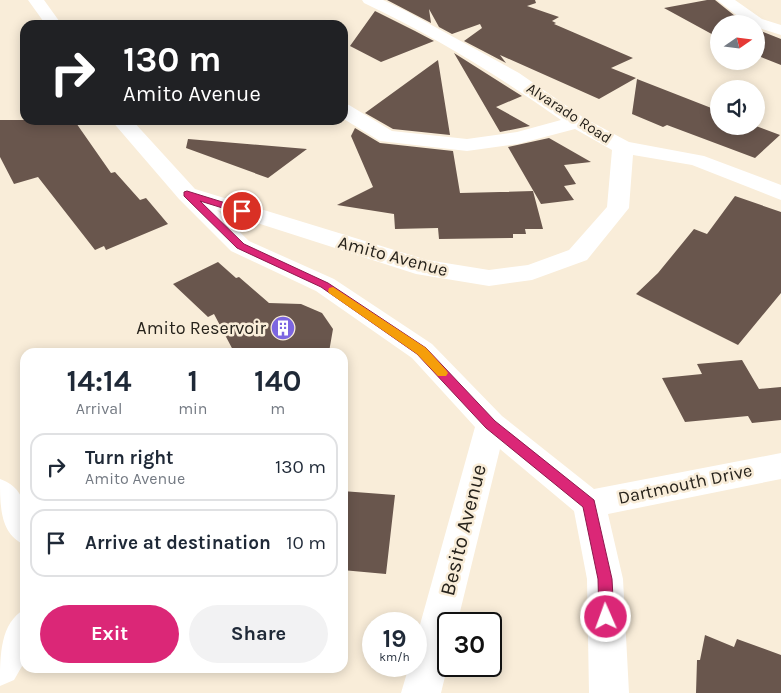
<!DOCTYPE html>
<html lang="en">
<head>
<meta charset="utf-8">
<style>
  :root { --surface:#fff; --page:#f2f2f3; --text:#1f2937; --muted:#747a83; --line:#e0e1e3; --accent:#db2777 }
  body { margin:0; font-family:Karla,sans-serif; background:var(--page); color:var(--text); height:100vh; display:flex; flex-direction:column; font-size:19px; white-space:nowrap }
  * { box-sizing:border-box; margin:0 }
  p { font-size:16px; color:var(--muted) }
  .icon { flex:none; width:28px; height:28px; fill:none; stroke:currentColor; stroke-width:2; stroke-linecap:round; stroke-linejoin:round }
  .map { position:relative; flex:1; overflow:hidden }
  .sheet { position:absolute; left:20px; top:348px; width:328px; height:325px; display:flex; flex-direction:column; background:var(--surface); border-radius:15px; box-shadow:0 2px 12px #0003 }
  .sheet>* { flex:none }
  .guide { position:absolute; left:20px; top:20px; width:328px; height:105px; border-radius:15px; box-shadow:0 2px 12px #0003; background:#202124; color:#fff; overflow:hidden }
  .needle { width:32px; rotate:76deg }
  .buttons { position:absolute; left:710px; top:15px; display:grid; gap:10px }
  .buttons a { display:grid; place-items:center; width:55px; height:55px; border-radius:50%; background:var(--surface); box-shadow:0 2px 12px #0003; font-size:25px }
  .speed { position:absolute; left:362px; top:612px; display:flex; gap:10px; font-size:25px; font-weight:700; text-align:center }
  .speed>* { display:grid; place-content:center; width:65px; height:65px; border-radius:50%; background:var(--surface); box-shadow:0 2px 12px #0003; line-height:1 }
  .speed small { font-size:12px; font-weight:400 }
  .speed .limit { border:2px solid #111; border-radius:8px; background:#fff; color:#111 }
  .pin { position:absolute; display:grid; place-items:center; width:42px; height:42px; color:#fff; margin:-21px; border:2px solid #fff; border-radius:50%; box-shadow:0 1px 5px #0007 }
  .me { position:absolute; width:55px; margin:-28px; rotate:358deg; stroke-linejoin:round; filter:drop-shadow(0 0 4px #0008) }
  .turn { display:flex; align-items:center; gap:18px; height:105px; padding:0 20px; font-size:22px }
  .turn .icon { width:65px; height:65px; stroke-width:2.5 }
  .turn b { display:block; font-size:35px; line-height:42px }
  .eta { display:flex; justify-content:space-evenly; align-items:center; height:85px; text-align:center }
  .eta b { font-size:30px; font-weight:700; line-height:35px }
  .primary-button { display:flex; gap:10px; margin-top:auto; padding:10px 20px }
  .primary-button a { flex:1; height:58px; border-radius:30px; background:var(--accent); color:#fff; font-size:20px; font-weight:700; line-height:58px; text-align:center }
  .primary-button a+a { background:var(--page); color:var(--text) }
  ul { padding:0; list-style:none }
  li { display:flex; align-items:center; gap:15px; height:68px; margin:0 10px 8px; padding:0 10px; border:2px solid var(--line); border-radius:15px }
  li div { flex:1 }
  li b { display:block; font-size:19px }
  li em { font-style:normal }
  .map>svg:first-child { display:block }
  .building { fill:#69564d }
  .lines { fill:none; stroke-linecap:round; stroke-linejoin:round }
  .minor { fill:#fff; fill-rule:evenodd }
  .route { fill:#db2777; stroke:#8e194d }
  .slow { fill:#f59e0b }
  .labels { text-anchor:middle; stroke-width:5; stroke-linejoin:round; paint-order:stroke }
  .far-street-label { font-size:15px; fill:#27231c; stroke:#f9edd9 }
  .street-label { font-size:18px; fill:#27231c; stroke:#f9edd9 }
  .poi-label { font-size:18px; fill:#27231c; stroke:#f9edd9; text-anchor:end }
  .near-street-label { font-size:21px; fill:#27231c; stroke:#f9edd9 }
</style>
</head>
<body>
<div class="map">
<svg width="781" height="693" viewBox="0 0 781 693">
  <rect width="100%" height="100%" fill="#f9edd9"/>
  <!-- building -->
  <path class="building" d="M387 0H535L536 3 527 6 559 17 552 21 556 23 554 24 633 58 611 68 636 78 599 99 500 55 506 63 464 41 482 28 480 24 452 34 439 27 429 9 431 23Z
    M707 0H715L745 24H719V38L664 8Z
    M375 11 415 31 434 41 381 62 350 46Z
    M756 29 781 39V65L756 55Z
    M454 53 522 96 496 107 530 126 500 132Z
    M438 60 450 135 393 129 365 113Z
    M637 79 719 111V126H756L780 135 755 158 667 125 663 127 632 114Z
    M0 120H74L111 173 115 172 140 200 146 198 168 224 106 250 104 246 95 250 38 177 14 184 0 157Z
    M355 128 380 143 453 151 460 193 533 191 543 229H525L526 234H513V238L439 239 438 228 395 229 394 214 337 205 373 187 351 136Z
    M549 138 591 162 564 165 576 184 564 186 574 200 541 204 508 147Z
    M188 139 307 149 268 178 186 148Z
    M735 196 781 212V293L738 345 636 294 658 273 694 229 707 234Z
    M218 262 236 278 239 277 269 303 301 304 322 313 333 329 329 352H234L214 314 208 317 173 284Z
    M742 360 759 389 781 387V420L752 423 748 416 685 422 662 378 702 374 697 364Z
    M342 491 395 495 386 574 342 570Z
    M705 635 734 647 737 639 781 655V693H696L697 660H700Z"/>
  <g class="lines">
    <!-- minor -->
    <path class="minor" d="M28 0H44L62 25H46Z
      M362 0H383L406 11 519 73 584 118 629 142 704 156 781 185V200L692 165 633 155 629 208 587 260 532 280 489 286 416 274 217 210 249 241 334 279 432 344 502 416 594 489 781 453V479L608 514 623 579 629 693H589L587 579 574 511 500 449 457 624H449V660L441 693H401L409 666H416V639L475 427 412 358 316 291 231 251 179 199 111 120H132L195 189 427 260 489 270 528 265 569 250 607 207 612 150 575 129 518 144 467 151 380 141 342 118V103L349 105 392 131 467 139 517 132 561 120C499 76 434 36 364 3Z
      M717 0H735L762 19 781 25V35L756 27V24H748Z
      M0 479C31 490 25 518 25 545 0 534 0 507 0 479Z
      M25 609V661L14 680 0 686C0 655 0 623 25 609Z"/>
  </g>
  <!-- route -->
  <path class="route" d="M187 191 245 209 247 211 242 214 200 201 244 244 328 283 426 348 495 421 594 500 612 579 614 617 612 622 606 624 601 622 599 617 598 579 583 507 486 428 417 354 321 287 237 248 184 196V192Z"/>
  <!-- slow -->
  <path class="slow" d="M333 287 426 348 446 370 448 373 446 376H438L417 354 329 293 328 291 329 288Z"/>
  <!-- icons -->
  <defs>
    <g id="building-disc" transform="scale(1.25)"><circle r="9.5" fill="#7c66e1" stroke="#f9edd9"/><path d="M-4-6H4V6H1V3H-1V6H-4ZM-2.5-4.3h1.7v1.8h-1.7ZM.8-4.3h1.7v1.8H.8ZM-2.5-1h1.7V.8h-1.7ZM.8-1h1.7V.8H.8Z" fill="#fff"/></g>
  </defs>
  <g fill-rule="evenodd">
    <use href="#building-disc" x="283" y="328"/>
  </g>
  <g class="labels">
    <!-- far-street labels -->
    <g class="far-street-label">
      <text transform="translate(569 113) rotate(33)" y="5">Alvarado Road</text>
    </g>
    <!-- street labels -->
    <g class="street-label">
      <text transform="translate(393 256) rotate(15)" y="6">Amito Avenue</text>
      <text transform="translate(685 484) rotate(-12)" y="6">Dartmouth Drive</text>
    </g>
    <!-- poi labels -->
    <g class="poi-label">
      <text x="266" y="334">Amito Reservoir</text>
    </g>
    <!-- near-street labels -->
    <g class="near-street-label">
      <text transform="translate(463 530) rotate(-76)" y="7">Besito Avenue</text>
    </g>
  </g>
</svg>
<div class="buttons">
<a><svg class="needle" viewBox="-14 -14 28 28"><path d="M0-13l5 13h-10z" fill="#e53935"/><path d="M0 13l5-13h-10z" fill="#747a83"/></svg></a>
<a><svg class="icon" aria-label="sound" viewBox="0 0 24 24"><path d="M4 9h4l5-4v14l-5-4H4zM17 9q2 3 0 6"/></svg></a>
</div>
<div class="speed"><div>19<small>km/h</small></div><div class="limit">30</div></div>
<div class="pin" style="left:242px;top:211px;background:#d93025"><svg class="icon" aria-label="arrive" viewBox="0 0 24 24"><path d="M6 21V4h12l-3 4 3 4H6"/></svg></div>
<svg class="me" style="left:606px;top:617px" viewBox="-20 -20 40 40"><circle r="17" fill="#db2777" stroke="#fff" stroke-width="3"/><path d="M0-11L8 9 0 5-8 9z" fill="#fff"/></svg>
<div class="guide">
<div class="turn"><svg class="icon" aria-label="right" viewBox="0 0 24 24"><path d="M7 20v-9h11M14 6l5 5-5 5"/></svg><div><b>130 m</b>Amito Avenue</div></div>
</div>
<section class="sheet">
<div class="eta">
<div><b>14:14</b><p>Arrival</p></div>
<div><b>1</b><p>min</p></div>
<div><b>140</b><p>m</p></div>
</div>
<ul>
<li><svg class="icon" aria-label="right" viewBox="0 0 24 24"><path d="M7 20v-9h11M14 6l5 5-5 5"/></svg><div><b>Turn right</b><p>Amito Avenue</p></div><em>130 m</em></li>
<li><svg class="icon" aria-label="arrive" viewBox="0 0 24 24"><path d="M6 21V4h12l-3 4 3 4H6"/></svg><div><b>Arrive at destination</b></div><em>10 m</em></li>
</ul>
<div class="primary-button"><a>Exit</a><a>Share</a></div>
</section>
</div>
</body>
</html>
